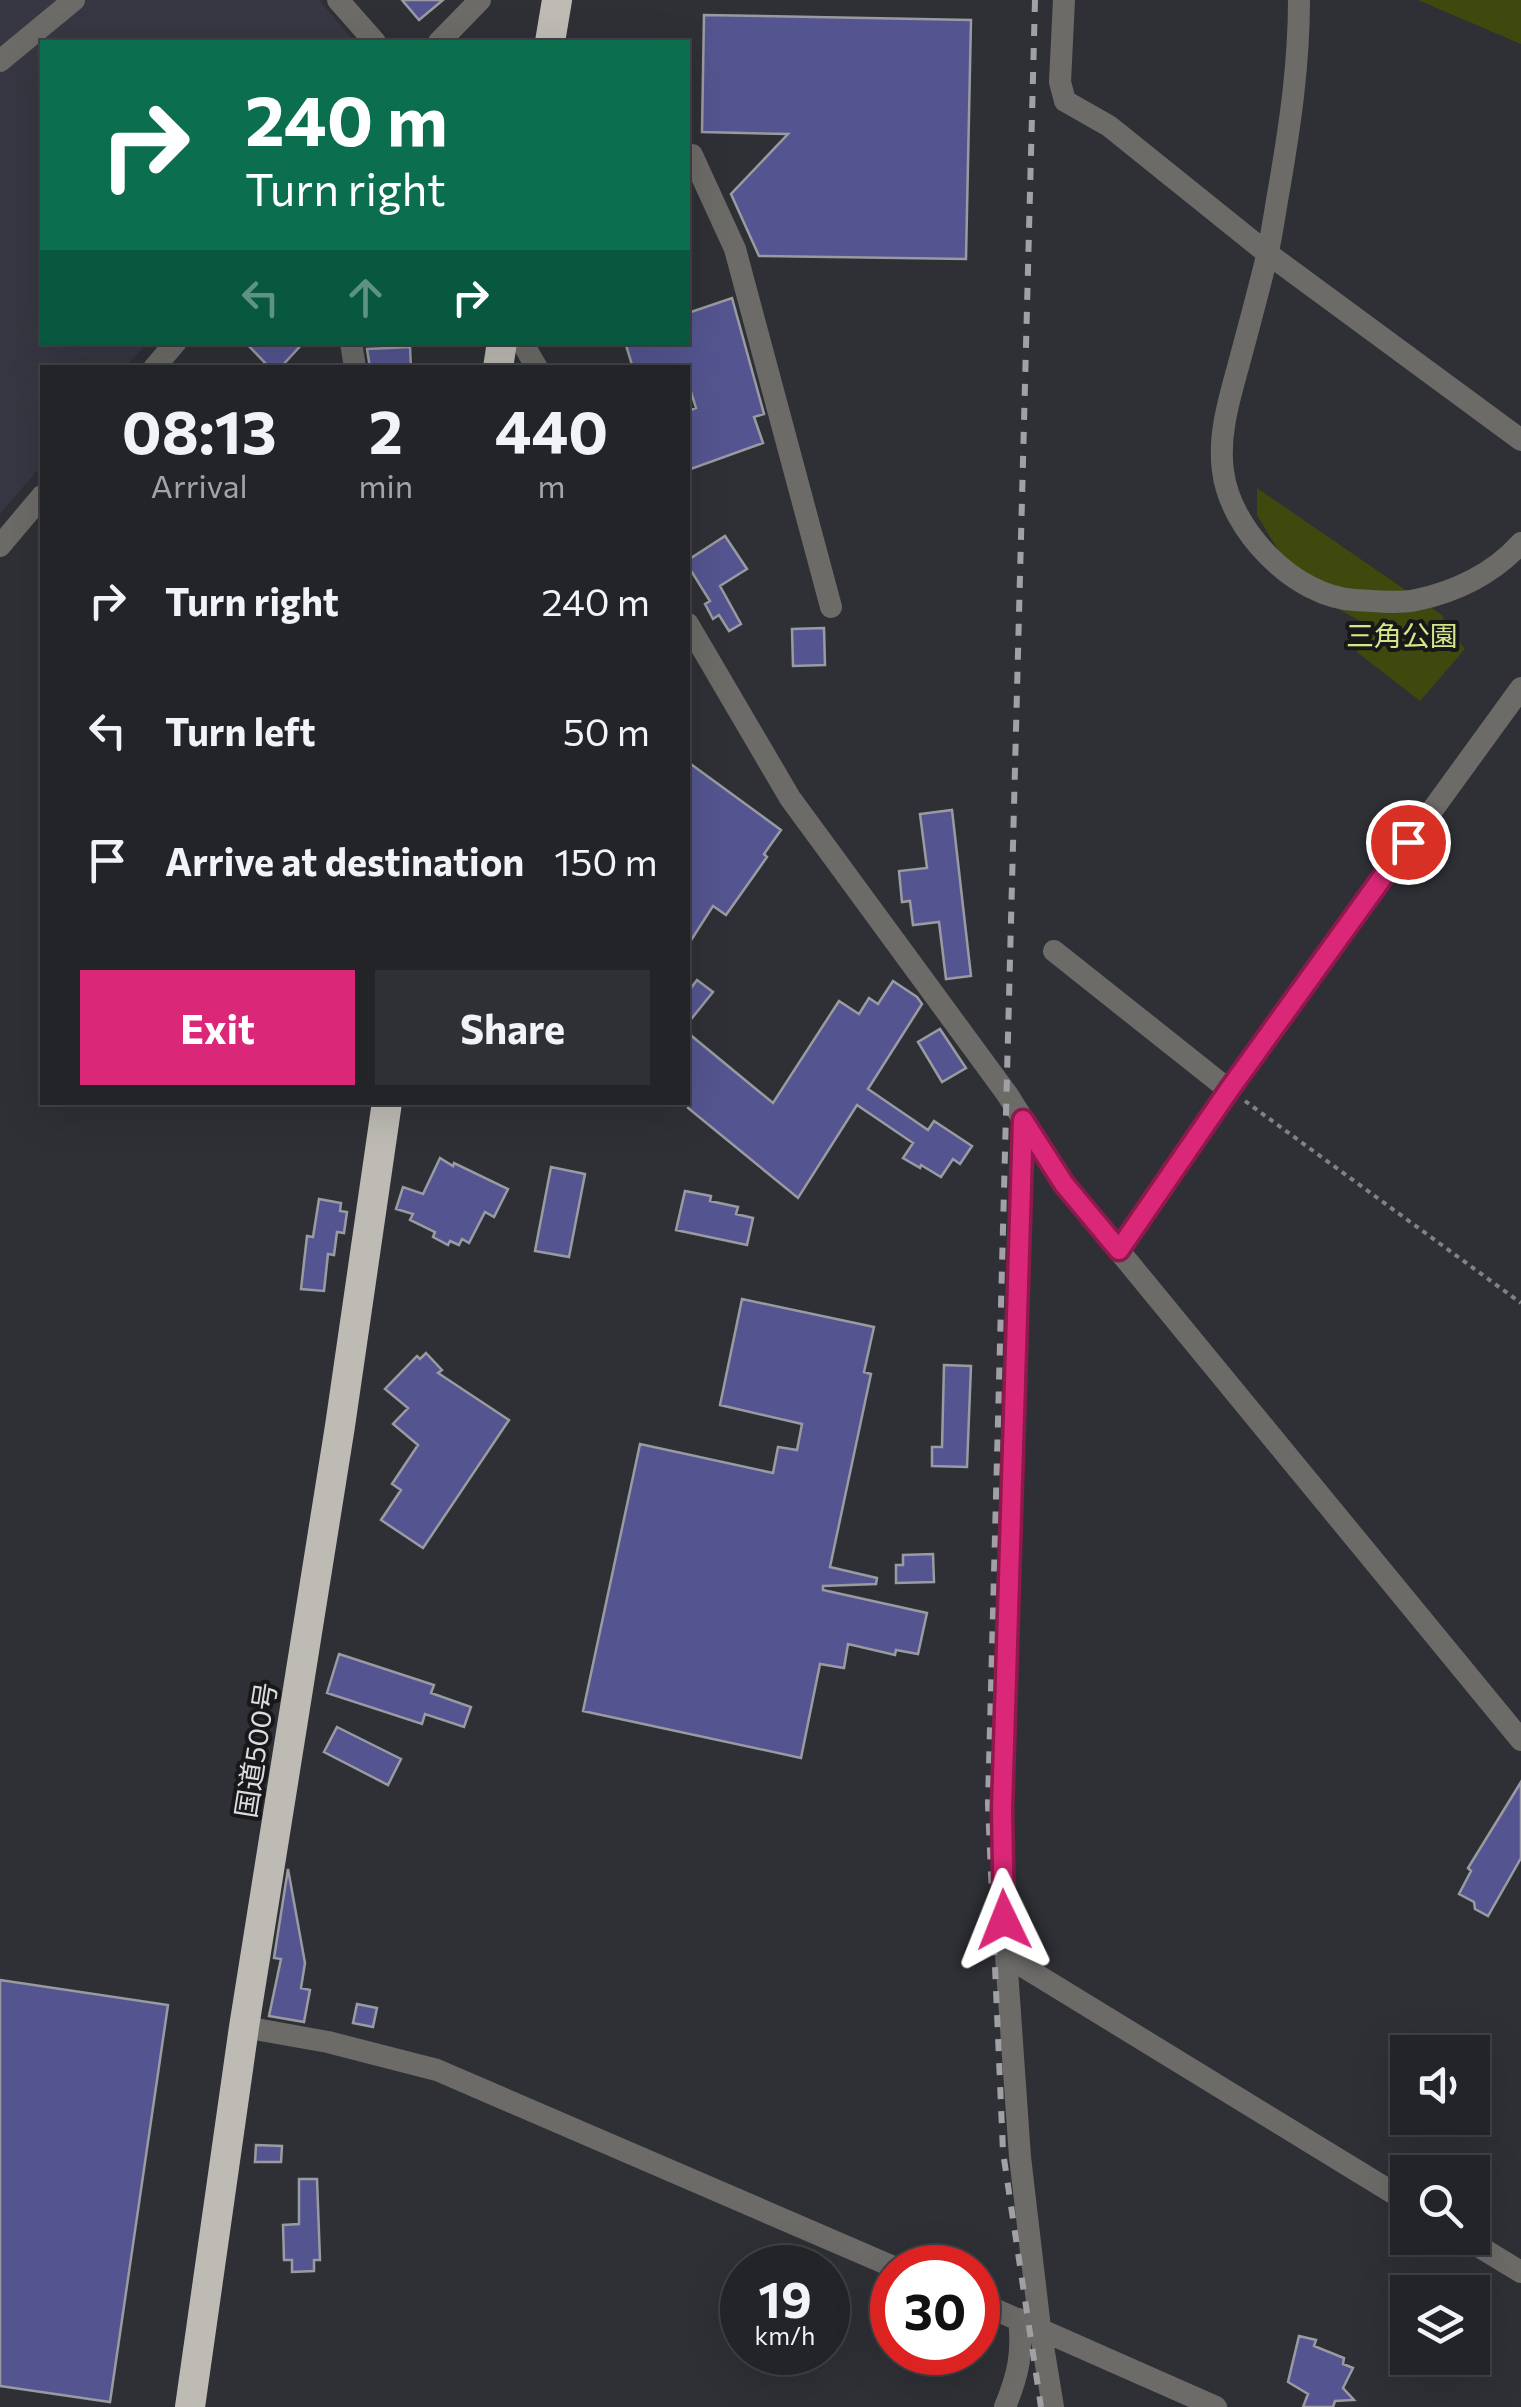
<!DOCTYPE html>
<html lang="en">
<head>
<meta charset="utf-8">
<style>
  :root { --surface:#232428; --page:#2f3034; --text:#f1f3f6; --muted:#a3a4a8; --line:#404145; --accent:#db2777 }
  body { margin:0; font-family:Commissioner,"Noto Sans JP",sans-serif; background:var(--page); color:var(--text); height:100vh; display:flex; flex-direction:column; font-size:38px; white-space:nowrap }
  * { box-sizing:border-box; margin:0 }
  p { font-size:32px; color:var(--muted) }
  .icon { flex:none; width:55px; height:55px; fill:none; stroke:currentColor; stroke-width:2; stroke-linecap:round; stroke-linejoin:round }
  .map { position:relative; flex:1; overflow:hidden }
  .sheet { position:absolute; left:40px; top:365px; width:650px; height:740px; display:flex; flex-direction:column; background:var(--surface); border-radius:0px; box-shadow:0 10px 40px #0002,0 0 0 2px var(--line) }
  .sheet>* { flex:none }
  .top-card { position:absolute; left:40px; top:40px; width:650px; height:305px; border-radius:0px; box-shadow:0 10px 40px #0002,0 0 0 2px var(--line); background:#0b6e4f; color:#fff; overflow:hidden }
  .tools { position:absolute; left:1390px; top:2035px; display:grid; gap:20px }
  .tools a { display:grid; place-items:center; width:100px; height:100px; border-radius:0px; background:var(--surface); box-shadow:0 10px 40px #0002,0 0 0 2px var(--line); font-size:50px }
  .speed { position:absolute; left:720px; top:2245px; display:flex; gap:20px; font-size:50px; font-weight:700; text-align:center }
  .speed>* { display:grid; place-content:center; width:130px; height:130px; border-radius:50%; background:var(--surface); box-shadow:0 10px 40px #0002,0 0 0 2px var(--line); line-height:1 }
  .speed small { font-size:25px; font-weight:400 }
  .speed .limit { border:15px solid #d22; background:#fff; color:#111 }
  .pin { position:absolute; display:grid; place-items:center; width:85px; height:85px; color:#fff; margin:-42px; border:5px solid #fff; border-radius:50%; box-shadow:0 2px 10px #0007 }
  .me { position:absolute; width:110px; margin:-55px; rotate:358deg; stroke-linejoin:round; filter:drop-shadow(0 0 8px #0008) }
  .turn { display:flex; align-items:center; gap:35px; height:210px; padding:0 40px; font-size:45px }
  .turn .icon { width:130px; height:130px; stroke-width:2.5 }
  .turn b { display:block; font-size:70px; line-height:85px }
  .lanes { display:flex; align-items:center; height:95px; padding:0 40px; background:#0003; justify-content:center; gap:50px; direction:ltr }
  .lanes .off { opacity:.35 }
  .eta { display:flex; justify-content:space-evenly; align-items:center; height:170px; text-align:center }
  .eta b { font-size:60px; font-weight:700; line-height:70px }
  .button { display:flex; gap:20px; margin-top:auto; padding:20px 40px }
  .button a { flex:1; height:115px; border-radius:0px; background:var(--accent); color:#fff; font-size:40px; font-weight:700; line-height:115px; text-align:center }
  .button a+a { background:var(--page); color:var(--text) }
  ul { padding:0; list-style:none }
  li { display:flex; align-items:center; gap:30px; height:130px; padding:0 40px }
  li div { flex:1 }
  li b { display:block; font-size:38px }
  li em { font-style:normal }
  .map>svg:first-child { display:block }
  .built { fill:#363742 }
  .green { fill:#3f480d }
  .building { fill:#545590; stroke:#9a9ba1; stroke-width:2.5 }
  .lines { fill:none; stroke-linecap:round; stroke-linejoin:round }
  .path { stroke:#808185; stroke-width:4; stroke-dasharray:5 5; stroke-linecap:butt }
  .minor { stroke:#6c6b68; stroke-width:22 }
  .highway { stroke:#bebbb5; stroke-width:30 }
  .rail { stroke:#a1a1a5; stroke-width:6; stroke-dasharray:12 12; stroke-linecap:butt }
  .route-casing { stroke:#8e194d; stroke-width:25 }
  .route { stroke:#db2777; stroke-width:18 }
  .labels { text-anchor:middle; stroke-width:8; stroke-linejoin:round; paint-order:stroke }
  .park-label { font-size:28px; fill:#d3e786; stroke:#18181a }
  .street-label { font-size:28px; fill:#dcdce0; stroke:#18181a }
</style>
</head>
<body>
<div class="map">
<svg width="1521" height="2407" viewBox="0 0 1521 2407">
  <rect width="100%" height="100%" fill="#2f3035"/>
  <!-- built -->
  <path class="built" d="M0 0H319L355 42H42V342L147 343 126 367 42 368V465L0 514Z"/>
  <!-- green -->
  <path class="green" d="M1418 0H1521V44Z
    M1257 488 1442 615 1447 627 1465 649 1420 701 1357 652 1360 621 1328 603 1289 568 1257 515Z"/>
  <!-- building -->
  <path class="building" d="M402 0H443L419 20Z
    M704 15 971 20 966 259 759 256 731 194 788 134 702 132Z
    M732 298 764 414 754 417 763 443 688 470V411L696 408 688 382V368H633L625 342H688V313Z
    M245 342H304L280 368H270Z
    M410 347 411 368H370L367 349Z
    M725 536 747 569 720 586 741 624 729 631 719 615 713 619 705 604 710 601 688 566V560Z
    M824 628 825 665 793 666 792 629Z
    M688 762 781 830 764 854 767 857 726 915 713 906 688 945Z
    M952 810 971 976 946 979 939 922 913 925 910 901 902 902 899 871 927 868 920 814Z
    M697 980 713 992 688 1023V992Z
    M893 981 917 997 922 1004 868 1089 928 1130 934 1121 972 1146 960 1164 953 1159 941 1177 921 1165 920 1168 903 1158 913 1143 857 1105 798 1198 688 1108V1033L773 1103 839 1001 859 1014 869 998 878 1004Z
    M940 1029 966 1068 942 1082 918 1042Z
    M440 1158 453 1166 454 1163 508 1189 494 1217 485 1212 469 1243 462 1239 459 1245 450 1241 448 1245 433 1237 435 1232 410 1220 413 1214 396 1209 403 1187 423 1194Z
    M551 1167 585 1174 569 1257 535 1251Z
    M685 1191 711 1196 710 1201 738 1207 736 1214 753 1218 747 1245 676 1230Z
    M319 1199 341 1203 340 1211 347 1212 344 1233 337 1232 334 1255 328 1254 324 1291 301 1289 307 1236 313 1237Z
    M742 1299 874 1327 864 1372 871 1374 830 1567 877 1578 876 1584 823 1586V1590L927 1613 918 1654 896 1650 895 1655 848 1644 844 1668 820 1664 801 1758 583 1711 640 1444 773 1473 778 1447 797 1450 802 1424 720 1405Z
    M426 1353 442 1370 438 1373 509 1420 423 1548 381 1520 401 1490 392 1484 418 1445 393 1424 408 1408 385 1389 417 1356 420 1359Z
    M944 1365 971 1366 967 1467 932 1466V1447H942Z
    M933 1554 934 1582 896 1583V1565H903V1555Z
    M339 1654 434 1685 431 1693 471 1707 464 1727 425 1714 422 1724 327 1693Z
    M337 1727 401 1759 388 1785 324 1752Z
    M1521 1782V1858L1488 1916 1475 1909 1474 1902 1459 1894 1471 1871 1468 1868Z
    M288 1869 305 1963 301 1988 310 1990 304 2022 269 2016 281 1959 274 1958Z
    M0 1980 168 2005 110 2402 0 2386Z
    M357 2004 377 2008 373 2027 353 2023Z
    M256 2145 282 2146 281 2162H255Z
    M299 2179H317L320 2260H314V2271L292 2272V2260H284L283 2225 299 2224Z
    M1299 2336 1316 2340 1314 2346 1344 2358 1343 2364 1353 2368 1343 2388 1354 2400 1335 2401 1333 2407H1303L1308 2394 1288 2382Z"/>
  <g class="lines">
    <!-- path -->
    <path class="path" d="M1245 1101 1521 1303"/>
    <!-- minor -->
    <path class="minor" d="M338 0 375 42
      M1064 0 1060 82 1065 101 1109 126 1267 253 1521 440
      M1299 0C1299 64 1290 126 1279 189 1275 211 1272 234 1267 256 1258 293 1248 330 1238 367 1229 400 1218 436 1223 471 1230 530 1295 597 1355 600 1375 601 1397 604 1416 600 1456 592 1494 573 1521 543
      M439 42 480 0
      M0 61 74 0
      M688 155H692L735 249 831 607
      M351 342 355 368
      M522 342 537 368
      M154 368 176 342
      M0 546 42 496
      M688 624 790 798 1007 1094 1064 1184 1521 1740
      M1054 951 1229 1090
      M1023 1120 1001 1809 1006 1956 1020 2157 1040 2328 1053 2407
      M1119 1250 1229 1090 1521 688
      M1006 1956 1408 2202
      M244 2027 328 2042 437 2070 896 2268
      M1465 2238 1521 2272
      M978 2302 1216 2407
      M1005 2407C1018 2375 1023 2354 1019 2319"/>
    <!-- highway -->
    <path class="highway" d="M550 42 557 0
      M498 368 502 342
      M190 2407 244 2027 340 1426 387 1102"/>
    <!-- rail -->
    <path class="rail" d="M1035 0 988 1804 1003 2152 1041 2407"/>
  </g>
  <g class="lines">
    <!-- route casing -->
    <g class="route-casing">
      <path id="route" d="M1004 1920 1002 1809 1023 1120 1064 1184 1119 1250 1229 1090 1408 842"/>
    </g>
    <!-- route -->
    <use href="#route" class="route"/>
  </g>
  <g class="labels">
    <!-- park labels -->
    <g class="park-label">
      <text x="1402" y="646">三角公園</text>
    </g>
    <!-- street labels -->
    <g class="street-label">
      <text transform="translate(256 1750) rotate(-81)" y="10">国道500号</text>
    </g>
  </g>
</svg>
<div class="tools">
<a><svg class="icon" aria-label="sound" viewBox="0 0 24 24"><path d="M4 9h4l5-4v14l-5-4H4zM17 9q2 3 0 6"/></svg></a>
<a><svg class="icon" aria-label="search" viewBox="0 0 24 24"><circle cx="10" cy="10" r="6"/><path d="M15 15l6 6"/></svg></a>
<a><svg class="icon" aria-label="layers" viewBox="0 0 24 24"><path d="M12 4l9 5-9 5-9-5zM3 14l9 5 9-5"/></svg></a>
</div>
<div class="speed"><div>19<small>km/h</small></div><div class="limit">30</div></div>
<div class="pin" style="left:1408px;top:842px;background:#d93025"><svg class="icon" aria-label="arrive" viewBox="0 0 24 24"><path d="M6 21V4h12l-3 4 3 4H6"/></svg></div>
<svg class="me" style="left:1004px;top:1920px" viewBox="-20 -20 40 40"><path d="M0-17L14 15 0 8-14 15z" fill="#db2777" stroke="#fff" stroke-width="4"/></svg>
<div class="top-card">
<div class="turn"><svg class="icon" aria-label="right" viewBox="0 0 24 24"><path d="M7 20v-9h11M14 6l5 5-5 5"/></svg><div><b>240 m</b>Turn right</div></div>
<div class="lanes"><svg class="icon off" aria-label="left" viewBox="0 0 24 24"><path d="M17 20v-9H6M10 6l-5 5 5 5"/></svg><svg class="icon off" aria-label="ahead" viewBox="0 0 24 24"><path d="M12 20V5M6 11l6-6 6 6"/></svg><svg class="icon" aria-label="right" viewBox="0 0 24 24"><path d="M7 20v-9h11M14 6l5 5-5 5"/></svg></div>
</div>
<section class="sheet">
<div class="eta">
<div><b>08:13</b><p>Arrival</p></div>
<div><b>2</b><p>min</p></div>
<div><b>440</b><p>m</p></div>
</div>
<ul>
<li><svg class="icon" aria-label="right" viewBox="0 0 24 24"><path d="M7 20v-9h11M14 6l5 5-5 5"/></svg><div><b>Turn right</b></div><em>240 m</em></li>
<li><svg class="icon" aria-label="left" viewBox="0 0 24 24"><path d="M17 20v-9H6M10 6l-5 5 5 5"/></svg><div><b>Turn left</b></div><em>50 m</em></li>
<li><svg class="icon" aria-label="arrive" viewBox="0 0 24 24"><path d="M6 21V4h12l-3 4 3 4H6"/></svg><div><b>Arrive at destination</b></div><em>150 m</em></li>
</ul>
<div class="button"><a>Exit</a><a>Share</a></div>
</section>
</div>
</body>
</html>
